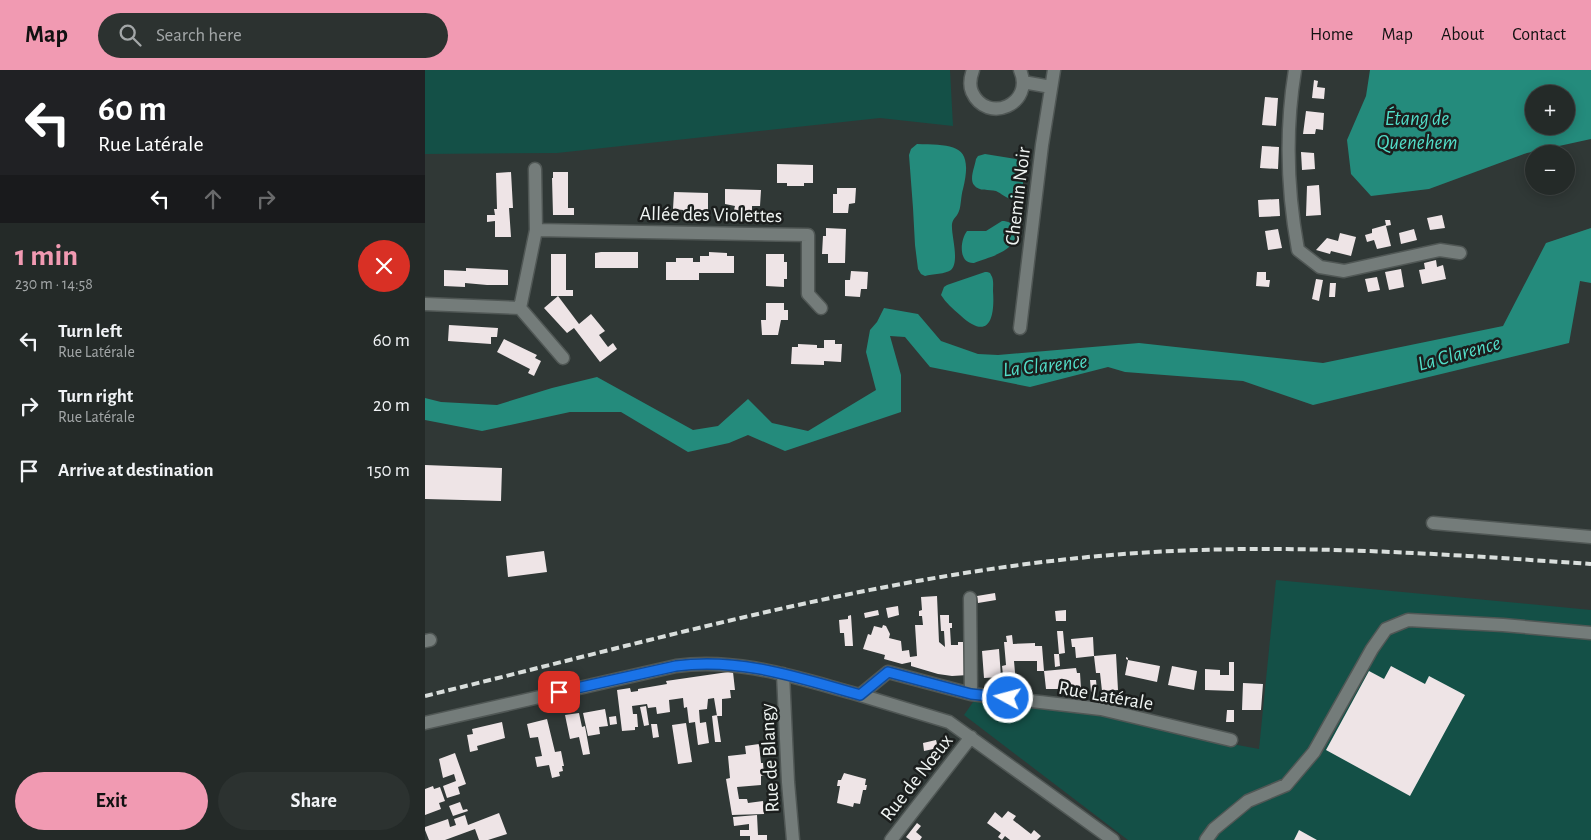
<!DOCTYPE html>
<html lang="en">
<head>
<meta charset="utf-8">
<style>
  :root { --surface:#242a28; --page:#2c3230; --text:#f1f3f6; --muted:#a3a7a8; --line:#414645; --accent:#f19ab2 }
  body { margin:0; font-family:"Alegreya Sans",sans-serif; background:var(--page); color:var(--text); height:100vh; display:flex; flex-direction:column; font-size:19px; white-space:nowrap }
  * { box-sizing:border-box; margin:0 }
  p { font-size:16px; color:var(--muted) }
  .icon { flex:none; width:28px; height:28px; fill:none; stroke:currentColor; stroke-width:2; stroke-linecap:round; stroke-linejoin:round }
  .map { position:relative; flex:1; overflow:hidden }
  .side { display:flex; flex-direction:column; background:var(--surface); width:425px }
  .side>* { flex:none }
  .banner { background:#202124; color:#fff; overflow:hidden }
  .fabs { position:absolute; left:1100px; top:15px; display:grid; gap:10px }
  .fabs a { display:grid; place-items:center; width:50px; height:50px; border-radius:50%; background:var(--surface); box-shadow:0 2px 12px #0003,0 0 0 1px var(--line); font-size:25px }
  .pin { position:absolute; display:grid; place-items:center; width:42px; height:42px; color:#fff; margin:-21px; border-radius:10px; box-shadow:0 2px 8px #0006 }
  .me { position:absolute; width:55px; margin:-28px; rotate:277deg; stroke-linejoin:round; filter:drop-shadow(0 0 4px #0008) }
  .turn { display:flex; align-items:center; gap:18px; height:105px; padding:0 15px; font-size:22px }
  .turn .icon { width:65px; height:65px; stroke-width:2.5 }
  .turn b { display:block; font-size:35px; line-height:42px }
  .lanes { display:flex; align-items:center; height:48px; padding:0 15px; background:#0003; justify-content:center; gap:25px; direction:ltr }
  .lanes .off { opacity:.35 }
  .round { display:grid; place-items:center; flex:none; width:52px; height:52px; border-radius:26px; background:var(--page) }
  .summary { display:flex; align-items:center; justify-content:space-between; height:85px; padding:0 15px }
  h1 { font-size:30px; font-weight:700; line-height:38px; color:var(--accent) }
  .button { display:flex; gap:10px; margin-top:auto; padding:10px 15px }
  .button a { flex:1; height:58px; border-radius:30px; background:var(--accent); color:#111; font-size:20px; font-weight:700; line-height:58px; text-align:center }
  .button a+a { background:var(--page); color:var(--text) }
  ul { padding:0; list-style:none }
  li { display:flex; align-items:center; gap:15px; height:65px; padding:0 15px }
  li div { flex:1 }
  li b { display:block; font-size:19px }
  li em { font-style:normal }
  header { display:flex; align-items:center; gap:30px; box-sizing:border-box; height:70px; padding:0 25px; background:var(--accent); color:#111 }
  header strong { font-size:24px }
  nav { display:flex; gap:28px; margin-inline-start:auto; font-size:18px }
  .search { width:350px; height:45px; background:var(--page); display:flex; align-items:center; gap:12px; box-sizing:border-box; padding:0 18px; border-radius:28px; color:var(--muted); font-size:19px }
  main { display:flex; flex:1; min-height:0 }
  .map>svg:first-child { display:block }
  .green { fill:#145047 }
  .water { fill:#248b7c; fill-rule:evenodd }
  .building { fill:#eee4e6 }
  .lines { fill:none; stroke-linecap:round; stroke-linejoin:round }
  .street-casing { stroke:#505755; stroke-width:15 }
  .street { stroke:#747c7a; stroke-width:12 }
  .rail { stroke:#d9dedc; stroke-width:4; stroke-dasharray:8 4; stroke-linecap:butt }
  .route-casing { stroke:#114b97; stroke-width:12 }
  .route { stroke:#1a73e8; stroke-width:9 }
  .labels { text-anchor:middle; stroke-width:5; stroke-linejoin:round; paint-order:stroke }
  .street-label { font-size:20px; fill:#f0f5f3; stroke:#1b1e1d }
  .water-label { font-size:21px; font-style:italic; fill:#52ddc8; stroke:#1b1e1d }
</style>
</head>
<body>
<header>
<strong>Map</strong>
<div class="search"><svg class="icon" aria-label="search" viewBox="0 0 24 24"><circle cx="10" cy="10" r="6"/><path d="M15 15l6 6"/></svg>Search here</div>
<nav><a>Home</a><a>Map</a><a>About</a><a>Contact</a></nav>
</header>
<main>
<section class="side">
<div class="banner">
<div class="turn"><svg class="icon" aria-label="left" viewBox="0 0 24 24"><path d="M17 20v-9H6M10 6l-5 5 5 5"/></svg><div><b>60 m</b>Rue Latérale</div></div>
<div class="lanes"><svg class="icon" aria-label="left" viewBox="0 0 24 24"><path d="M17 20v-9H6M10 6l-5 5 5 5"/></svg><svg class="icon off" aria-label="ahead" viewBox="0 0 24 24"><path d="M12 20V5M6 11l6-6 6 6"/></svg><svg class="icon off" aria-label="right" viewBox="0 0 24 24"><path d="M7 20v-9h11M14 6l5 5-5 5"/></svg></div>
</div>
<div class="summary"><div><h1>1 min</h1><p>230 m · 14:58</p></div><a class="round" style="background:#d93025;color:#fff"><svg class="icon" aria-label="close" viewBox="0 0 24 24"><path d="M6 6l12 12M18 6L6 18"/></svg></a></div>
<ul>
<li><svg class="icon" aria-label="left" viewBox="0 0 24 24"><path d="M17 20v-9H6M10 6l-5 5 5 5"/></svg><div><b>Turn left</b><p>Rue Latérale</p></div><em>60 m</em></li>
<li><svg class="icon" aria-label="right" viewBox="0 0 24 24"><path d="M7 20v-9h11M14 6l5 5-5 5"/></svg><div><b>Turn right</b><p>Rue Latérale</p></div><em>20 m</em></li>
<li><svg class="icon" aria-label="arrive" viewBox="0 0 24 24"><path d="M6 21V4h12l-3 4 3 4H6"/></svg><div><b>Arrive at destination</b></div><em>150 m</em></li>
</ul>
<div class="button"><a>Exit</a><a>Share</a></div>
</section>
<div class="map">
<svg width="1166" height="770" viewBox="0 0 1166 770">
  <rect width="100%" height="100%" fill="#303836"/>
  <!-- green -->
  <path class="green" d="M0 0H525L528 56 455 48 132 83 0 84Z
    M851 510 1166 540V770H703L539 645 553 625 674 634 807 674 834 679Z"/>
  <!-- water -->
  <path class="water" d="M945 0H1166V69L1102 83 1004 119 946 126 926 104 922 70 941 26ZM1109 24H1141V56H1109Z
    M492 74C530 75 549 74 538 119 536 125 536 137 534 141 532 147 528 148 527 154 526 166 535 191 526 200 521 204 507 204 500 206L496 204 493 199 490 175 488 138 484 85 486 79Z
    M560 84 591 89 598 94C598 103 601 128 588 129 583 130 576 123 571 121 564 119 554 122 549 115 544 109 550 96 551 89L553 86Z
    M577 151C583 151 588 153 590 159 595 181 564 187 549 193 533 194 535 170 542 161H561Z
    M1166 158V213L1155 211 1144 273 888 335 818 311 700 302 683 297 605 317 505 297 480 267 465 266 476 305V342L360 381 323 365 304 373 263 382 196 342H145L57 361 0 350V328L16 332 72 335 127 318 172 307 268 360 293 356 323 329 347 353 383 361 451 320 441 282 445 260 452 252 459 238 493 244 516 271 553 284 573 285 714 273 898 293 1078 256 1121 173Z
    M560 202C563 202 565 202 566 205 569 209 568 216 568 221 570 248 564 272 535 245 528 239 521 233 516 225L519 217 522 215Z"/>
  <!-- building -->
  <path class="building" d="M889 10 893 11 892 17 900 18 899 29 887 28Z
    M840 27 853 28 851 56 837 55Z
    M881 41 899 43 898 60 891 59 890 64H878Z
    M837 76 854 77 853 99 835 98Z
    M876 82 889 83 890 99 877 100Z
    M352 94 388 95V113H379V116H362V113H352Z
    M86 102 88 138H84L86 167H70V151L62 152V145H70L69 139H72L71 103Z
    M128 102H143V138H149V145H128L127 108H128Z
    M894 115 896 145 881 146 882 116Z
    M412 118H431L430 133 424 134 423 143H408V124H412Z
    M300 119 336 120 335 136H327V141L309 140 310 136 300 134Z
    M249 122 283 123V141L275 140 274 144 258 143V140L248 139Z
    M854 129 855 146 834 147 833 130Z
    M1017 145 1020 158 1005 160 1002 148Z
    M960 150H965L966 155 961 156 966 176 952 179 949 170 942 172 940 165 947 163V159L961 155Z
    M401 158 421 159 420 193H403V184H397L398 166H401Z
    M853 159 857 178 843 180 840 161Z
    M989 159 992 170 976 174 974 163Z
    M915 163 931 167 926 186 906 181 905 184 891 180 902 168 913 171Z
    M176 182H213V198H170V183Z
    M284 182 302 183V186H309V203H274V210H241V192H251V188H268V192H275V186H284Z
    M126 184H141V220H148V226H126Z
    M341 184H359V192H362V209H359V217L341 216Z
    M1011 190 1012 197 1018 195 1021 209 997 214 994 200 1000 199 999 193Z
    M41 198 83 200V215H62L40 213V217L19 216V200L41 201Z
    M976 199 979 217 964 220 960 202Z
    M426 201 443 202 442 219H436L435 227 420 226V210H425Z
    M832 202H841V210H845L844 217 831 216Z
    M952 207 955 220 943 222 940 209Z
    M891 209 898 210 894 231 887 229Z
    M905 213H911L910 227H904Z
    M133 226 154 254 166 244 180 261 174 265 183 277 188 273 192 279 175 292 149 258 142 263 119 238Z
    M341 233H359V240H363V250H356L353 265H337L336 250H341Z
    M24 255 73 258 72 267H66V274L23 271Z
    M79 269 112 285 110 288 116 291 109 306 103 303 105 299 72 282Z
    M399 270H410V274H417L416 292 399 291V295L366 294 367 277H373V274L392 275V278H399Z
    M0 395 77 398 76 431 0 429Z
    M119 481 122 502 83 507 81 486Z
    M570 523 571 530 553 533 552 526Z
    M512 526 514 572 520 577 519 561H516L515 545H524V553H527V558H525L526 575H533V572H540L543 605 527 606 513 604 486 596V592L477 594 459 589 460 585 438 579 443 564 446 565 449 556 457 558 458 555 461 556 465 564 464 568 476 571 477 581 484 580 485 587 492 586 490 555H498L497 546H494V541L497 540 496 527Z
    M473 536 474 545 463 548 461 538Z
    M453 540 454 545 440 548 439 543Z
    M641 540V551H631L630 541Z
    M426 545 428 576H420L419 563H415L414 550 423 549V546Z
    M632 561H638L640 583 634 584Z
    M587 565 588 574 610 573V576H617L619 601H612V591H589L591 614H579L577 596 581 595 579 572H582L581 566Z
    M668 567 669 586 691 584 693 620 677 621 675 603H671L669 586 651 588 650 577H647L646 569Z
    M574 579 576 607 559 608 557 581Z
    M629 584H634L635 596 630 597Z
    M701 587 703 588V590L735 596 732 612 700 605 703 590 701 589Z
    M804 592H809V621L780 620V599L795 600V605H804Z
    M747 596 772 601 769 620 743 615Z
    M966 596 1000 614 1004 606 1040 625 985 726 901 680 944 601 959 609Z
    M651 598 652 603H655L656 619H621L619 601Z
    M303 602H308L310 620H305L306 628 297 629V646H292L289 628 283 629 282 639 274 640 275 653 281 652 284 673 273 675 270 652 264 653 262 637 259 638 258 628 244 630 245 642 232 644 231 637 223 638 222 634 207 636 208 644H212L213 657H210V660L197 661 192 620 205 618 206 622 213 621V619L242 614 241 611Z
    M665 610H671L672 621 666 622Z
    M818 613 838 614 836 640H817Z
    M221 636 224 655 219 656 215 637Z
    M180 639 183 656 174 657 175 664 163 666 158 643Z
    M802 640H809V652H801Z
    M154 643 157 657 160 656 165 684 158 685 154 667 145 669 140 645Z
    M292 645 296 672H290L287 646Z
    M191 646 192 654 185 655 184 647Z
    M122 649 130 682 136 681 139 696H137L138 701 134 702 135 706 127 708 124 695 112 697 110 687 117 686 113 667 105 668 102 654Z
    M77 652 80 668 52 676 53 680 45 682 42 665 48 664 47 659Z
    M261 653 267 692 253 694 247 655Z
    M226 654H232L234 667 228 668Z
    M511 670 513 678 499 681 498 673Z
    M334 674 336 693H338L339 705 336 706V715L312 717 314 729H322L323 733 338 731 339 744 307 745 301 709 305 708 303 686 321 684 320 676Z
    M30 683 41 714 33 717 35 724 22 728 18 716 31 711 29 704 18 708 14 689Z
    M419 703 441 709 440 715H442L441 720H438L435 734 429 733 428 737 412 733 415 716H412L413 710H416Z
    M8 716 9 719 15 717 20 731 14 733 16 739 0 745V719Z
    M35 732 38 740 42 739 43 741 28 746 24 736Z
    M583 741 591 746 588 750 606 764 609 760 616 766 612 770H585L580 766 577 770 573 767 576 763 562 753 570 742 577 748Z
    M74 743 82 764 63 770H54L50 759 20 770H4L0 760V757L23 749 25 757 31 755 29 749 40 745 43 755Z
    M332 745 333 765H342V770H325V766H315V760H324V754L309 756 308 747Z
    M492 753 496 756 491 762 497 767 495 770H485L481 767Z
    M874 760 892 770H869Z"/>
  <g class="lines">
    <!-- street casing -->
    <g class="street-casing">
      <path id="street" d="M548 0C545 8 544 15 547 22 562 55 610 34 595 0
        M870 0C860 61 862 120 873 180L895 197 919 201 1015 180 1035 183
        M598 12 626 17
        M111 160 383 165V224L396 238
        M0 234 95 238 111 160 110 99
        M95 238 138 288
        M595 258 617 75 629 0
        M1008 453 1166 467
        M545 528 546 624
        M0 571 5 570
        M358 604 363 712 368 770
        M435 625 524 652 688 770
        M0 653 251 596C314 587 375 609 435 625L463 602 546 624 676 639 806 670
        M466 770 546 667
        M781 770 789 759 823 731 861 715 889 682 947 579 961 559 983 550 1078 555 1166 563"/>
    </g>
    <!-- street -->
    <use href="#street" class="street"/>
    <!-- rail -->
    <path class="rail" d="M0 626C223 572 444 507 674 486 838 471 1002 483 1166 494"/>
  </g>
  <g class="lines">
    <!-- route casing -->
    <g class="route-casing">
      <path id="route" d="M134 622 251 596C314 587 375 608 435 625L463 602 546 624 583 628"/>
    </g>
    <!-- route -->
    <use href="#route" class="route"/>
  </g>
  <g class="labels">
    <!-- street labels -->
    <g class="street-label">
      <text transform="translate(592 126) rotate(-83)" y="7">Chemin Noir</text>
      <text transform="translate(286 144) rotate(1)" y="7">Allée des Violettes</text>
      <text transform="translate(681 625) rotate(10)" y="7">Rue Latérale</text>
      <text transform="translate(344 688) rotate(-93)" y="7">Rue de Blangy</text>
      <text transform="translate(491 707) rotate(-52)" y="7">Rue de Nœux</text>
    </g>
    <!-- water labels -->
    <g class="water-label">
      <text x="992" y="55">Étang de<tspan x="992" dy="24">Quenehem</tspan></text>
      <text transform="translate(1034 283) rotate(-15)" y="7">La Clarence</text>
      <text transform="translate(620 295) rotate(-6)" y="7">La Clarence</text>
    </g>
  </g>
</svg>
<div class="fabs">
<a>+</a>
<a>−</a>
</div>
<div class="pin" style="left:134px;top:622px;background:#d93025"><svg class="icon" aria-label="arrive" viewBox="0 0 24 24"><path d="M6 21V4h12l-3 4 3 4H6"/></svg></div>
<svg class="me" style="left:583px;top:628px" viewBox="-20 -20 40 40"><circle r="17" fill="#1a73e8" stroke="#fff" stroke-width="3"/><path d="M0-11L8 9 0 5-8 9z" fill="#fff"/></svg>
</div>
</main>
</body>
</html>
